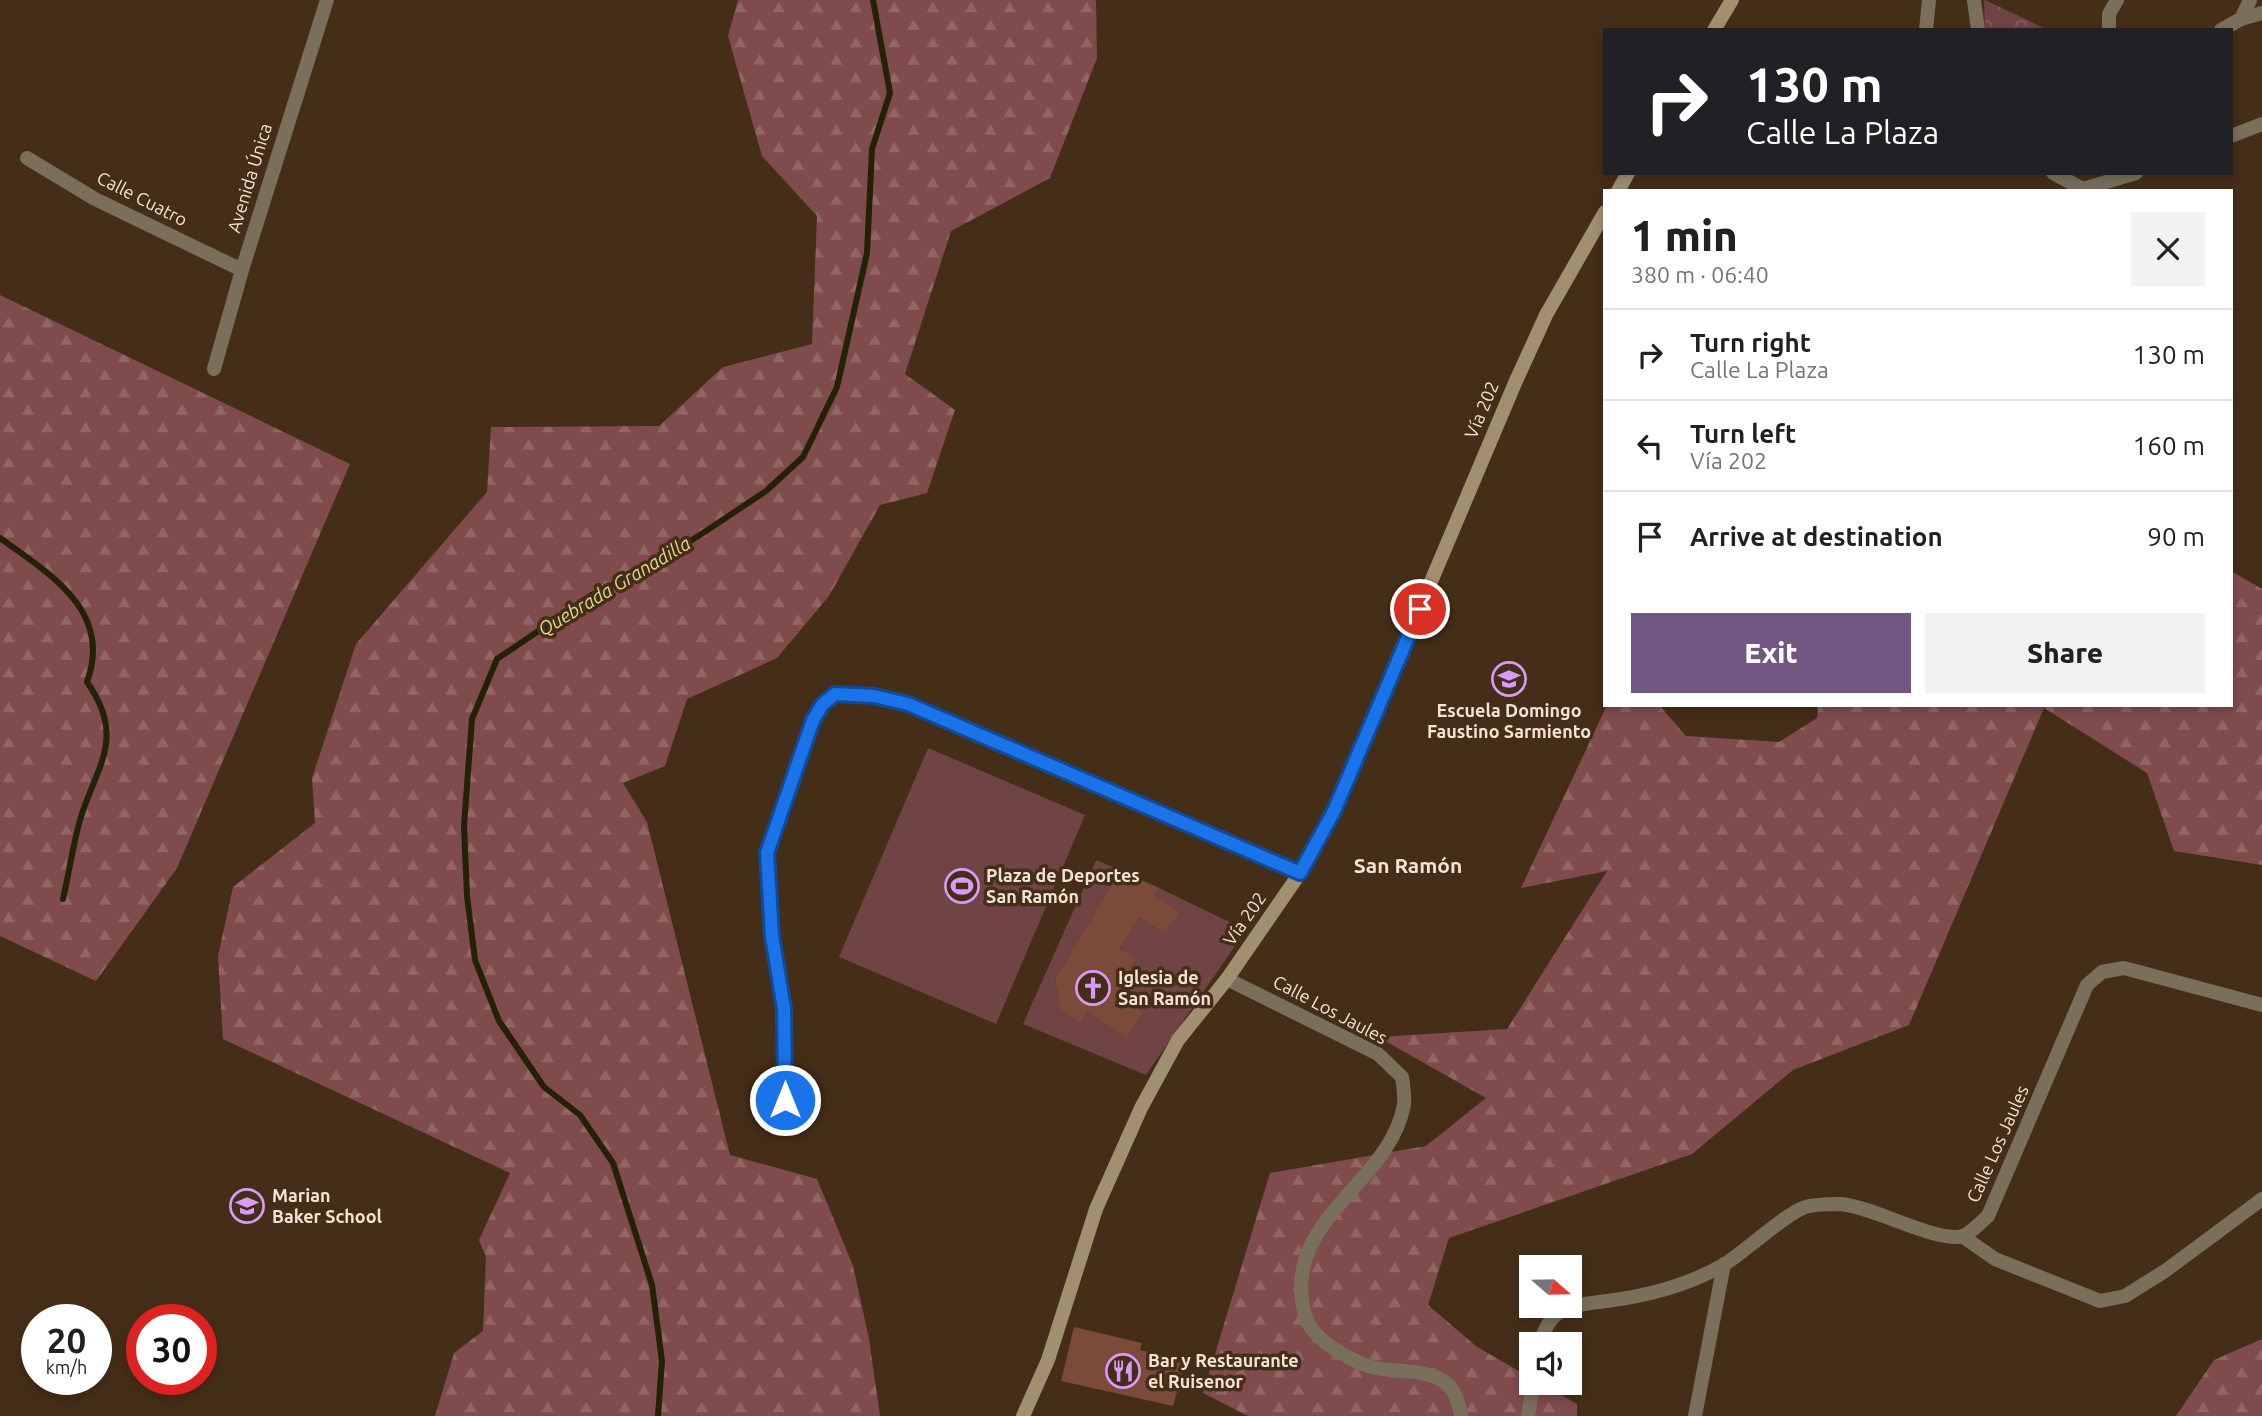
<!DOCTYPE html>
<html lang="en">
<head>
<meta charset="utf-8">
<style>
  :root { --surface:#fff; --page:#f2f2f2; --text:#202124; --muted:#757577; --line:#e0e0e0; --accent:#735783 }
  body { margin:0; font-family:Ubuntu,sans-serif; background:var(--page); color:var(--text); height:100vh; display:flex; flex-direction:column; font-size:26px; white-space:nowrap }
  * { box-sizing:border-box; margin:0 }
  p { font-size:23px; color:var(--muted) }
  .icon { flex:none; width:38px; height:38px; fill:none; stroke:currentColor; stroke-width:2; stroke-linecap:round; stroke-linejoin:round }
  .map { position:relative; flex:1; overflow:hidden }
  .details { position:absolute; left:1603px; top:189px; width:630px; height:518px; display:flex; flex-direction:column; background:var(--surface); border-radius:0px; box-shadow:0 4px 10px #0003 }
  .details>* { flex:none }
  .guide { position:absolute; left:1603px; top:28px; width:630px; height:147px; border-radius:0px; box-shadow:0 4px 10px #0003; background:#202124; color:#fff; overflow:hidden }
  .needle { width:46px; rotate:110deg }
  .tools { position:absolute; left:1519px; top:1255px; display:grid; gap:14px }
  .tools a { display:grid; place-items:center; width:63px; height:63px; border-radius:0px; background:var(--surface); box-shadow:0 4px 10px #0003; font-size:35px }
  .speed { position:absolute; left:21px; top:1304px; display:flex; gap:14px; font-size:35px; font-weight:700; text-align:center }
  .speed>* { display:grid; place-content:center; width:91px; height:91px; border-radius:50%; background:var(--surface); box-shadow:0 4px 10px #0003; line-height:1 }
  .speed small { font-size:18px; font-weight:400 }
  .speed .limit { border:10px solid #d22; background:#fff; color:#111 }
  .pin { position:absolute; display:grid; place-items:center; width:60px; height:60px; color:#fff; margin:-30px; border:4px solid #fff; border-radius:50%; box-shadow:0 2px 7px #0007 }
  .me { position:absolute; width:77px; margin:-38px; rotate:0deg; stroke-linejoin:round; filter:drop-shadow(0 0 5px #0008) }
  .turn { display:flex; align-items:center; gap:24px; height:147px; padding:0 28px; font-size:32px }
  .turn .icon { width:91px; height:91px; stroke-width:2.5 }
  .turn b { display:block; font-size:49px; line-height:60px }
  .round { display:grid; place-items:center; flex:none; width:74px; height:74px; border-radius:0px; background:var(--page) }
  .summary { display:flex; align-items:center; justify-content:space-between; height:119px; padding:0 28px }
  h1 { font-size:42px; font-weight:800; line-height:52px }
  .primary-button { display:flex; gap:14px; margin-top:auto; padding:14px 28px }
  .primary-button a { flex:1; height:80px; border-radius:0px; background:var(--accent); color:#fff; font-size:28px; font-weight:800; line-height:80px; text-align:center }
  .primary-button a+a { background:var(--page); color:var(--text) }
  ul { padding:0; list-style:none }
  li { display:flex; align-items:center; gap:21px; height:91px; padding:0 28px; border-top:2px solid var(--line) }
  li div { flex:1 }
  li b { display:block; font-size:26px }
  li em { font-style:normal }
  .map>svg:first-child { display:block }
  .green { fill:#704344 }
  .forest { fill:url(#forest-firs) }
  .park { fill:url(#park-crowns) }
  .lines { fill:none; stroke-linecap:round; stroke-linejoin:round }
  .stream { stroke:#232106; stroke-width:6 }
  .building { fill:#7b4a39 }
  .minor { stroke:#796f5b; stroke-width:14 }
  .secondary { stroke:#a09070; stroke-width:14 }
  .route-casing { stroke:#114b97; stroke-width:18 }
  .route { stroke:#1a73e8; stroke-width:12 }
  .labels { text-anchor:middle; stroke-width:7; stroke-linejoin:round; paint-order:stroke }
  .street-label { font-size:18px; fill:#f3e3d6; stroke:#452e18 }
  .poi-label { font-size:18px; font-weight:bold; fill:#f3e3d6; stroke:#452e18; text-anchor:start }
  .water-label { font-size:19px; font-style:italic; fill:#dfda89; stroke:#452e18 }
  .quarter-label { font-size:21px; font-weight:bold; fill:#f3e3d6; stroke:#452e18 }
</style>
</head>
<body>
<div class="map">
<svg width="2262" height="1416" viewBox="0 0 2262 1416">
  <defs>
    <pattern id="forest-firs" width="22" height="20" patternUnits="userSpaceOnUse" patternTransform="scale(1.75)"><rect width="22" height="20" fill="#804b4c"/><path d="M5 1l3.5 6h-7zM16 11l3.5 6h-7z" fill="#926565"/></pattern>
    <pattern id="park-crowns" width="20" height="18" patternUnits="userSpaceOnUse" patternTransform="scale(1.75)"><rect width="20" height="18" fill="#704344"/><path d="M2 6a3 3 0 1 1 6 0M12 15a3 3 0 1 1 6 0" fill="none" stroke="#855e5e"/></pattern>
  </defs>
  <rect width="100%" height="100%" fill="#452e18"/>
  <!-- green -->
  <path class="green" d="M928 748 1085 815 996 1024 839 957Z
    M1096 860 1120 870 1055 978 1059 1009 1080 1022 1087 1012 1127 1036 1144 1011 1123 998 1130 995V980L1122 978 1135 959 1120 948 1140 918 1164 934 1179 912 1154 895 1159 888 1246 930 1146 1075 1023 1024Z"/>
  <!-- forest -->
  <path class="forest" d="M738 0H1096L1097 58 1050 178 951 231 905 374 955 410 927 493 880 505 829 596 777 658 687 699 665 766 623 783 647 822 730 1155 817 1179 853 1266 869 1339 880 1416H435L454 1353 483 1331 486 1257 479 1240 510 1173 223 1039 218 956 233 887 315 823 312 778 356 644 487 492 491 427 659 426 723 367 812 344 817 216 762 156 728 36Z
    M0 295 350 464 177 868 96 981 0 936Z
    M2231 571 2262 589V865L2174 851 2147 773 2044 708 1909 1025 1793 1070 1692 1154 1449 1238 1428 1305 1477 1347 1577 1404V1416H1248L1203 1393 1270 1173 1426 1146 1486 1098 1378 1037 1507 1029 1607 871 1521 888 1607 705H1659L1686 736 1779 742 1817 718 1818 705H2231Z
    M2262 1339V1416H2176L2214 1360Z"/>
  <!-- park -->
  <path class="park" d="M1984 0H1985L2048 30H1985Z"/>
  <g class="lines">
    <!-- stream -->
    <path class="stream" d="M0 538C50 574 113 611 87 682 127 739 96 766 80 820 73 845 69 873 63 899
      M658 1416 662 1361 652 1285 613 1163 580 1115 544 1087 499 1021 475 960 467 896 464 826 472 719 497 659 590 596 644 570 703 533 766 491 803 457 837 387 867 253 872 149 890 93 873 0"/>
  </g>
  <!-- building -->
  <path class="building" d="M1120 870 1159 888 1154 895 1180 912 1164 934 1140 918 1120 948 1136 959 1131 966 1130 1003 1144 1011 1127 1037 1087 1012 1081 1023 1059 1009 1055 978Z
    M1074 1327 1142 1343 1140 1350 1186 1361 1173 1406 1061 1381Z"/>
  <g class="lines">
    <!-- minor -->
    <path class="minor" d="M1974 0 1978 30
      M2241 19 2262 13
      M1926 30 1929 0
      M2109 30V14L2117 0
      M2221 30 2241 19 2250 0
      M2231 136 2262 124
      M27 158 95 199 242 270
      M2053 173 2083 189 2136 173
      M214 369 242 270 327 0
      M1227 979 1378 1054 1402 1077C1403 1085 1405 1095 1404 1104 1391 1185 1276 1221 1306 1318 1310 1329 1321 1340 1330 1346 1342 1354 1355 1362 1368 1366 1391 1374 1426 1367 1446 1383 1456 1391 1459 1404 1461 1416
      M785 1100 784 1009 772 936 767 853 813 720 822 705 835 693 874 696 908 703 1300 873
      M1962 1236 1995 1259 2100 1301 2125 1296 2165 1271 2262 1199
      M1540 1344C1549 1309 1567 1306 1599 1302 1644 1297 1686 1287 1725 1264 1747 1250 1783 1216 1803 1208 1812 1204 1830 1204 1840 1204 1872 1206 1939 1244 1963 1236 1972 1232 1980 1223 1988 1216L2087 985 2102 972 2124 968 2262 1005
      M1528 1416 1534 1382
      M1695 1416 1724 1264"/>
    <!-- secondary -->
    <path class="secondary" d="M1714 30 1732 0
      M1618 191 1628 173
      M1023 1416 1048 1360 1096 1209 1141 1108 1178 1040 1227 979 1300 873 1334 811 1515 383 1546 315 1605 212"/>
  </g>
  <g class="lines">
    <!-- route casing -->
    <g class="route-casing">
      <path id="route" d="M785 1100 784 1009 772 936 767 853 813 720 822 705 835 694 874 696 908 704 1300 873 1334 811 1420 609"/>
    </g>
    <!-- route -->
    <use href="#route" class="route"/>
  </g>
  <!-- icons -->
  <defs>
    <g id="school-ring" transform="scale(1.75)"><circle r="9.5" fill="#452e18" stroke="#d99af8" stroke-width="1.5"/><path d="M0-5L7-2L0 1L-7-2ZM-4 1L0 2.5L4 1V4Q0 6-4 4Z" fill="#d99af8"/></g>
    <g id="stadium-ring" transform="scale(1.75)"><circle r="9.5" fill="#452e18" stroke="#d99af8" stroke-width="1.5"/><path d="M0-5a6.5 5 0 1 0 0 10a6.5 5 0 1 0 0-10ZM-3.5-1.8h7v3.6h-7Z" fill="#d99af8"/></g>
    <g id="church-ring" transform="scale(1.75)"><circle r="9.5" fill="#452e18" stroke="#d99af8" stroke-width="1.5"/><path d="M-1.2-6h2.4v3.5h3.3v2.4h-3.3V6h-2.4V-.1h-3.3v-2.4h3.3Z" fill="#d99af8"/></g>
    <g id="restaurant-ring" transform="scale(1.75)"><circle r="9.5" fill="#452e18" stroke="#d99af8" stroke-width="1.5"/><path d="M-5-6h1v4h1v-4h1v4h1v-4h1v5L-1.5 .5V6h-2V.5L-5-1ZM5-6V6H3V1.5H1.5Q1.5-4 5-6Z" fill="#d99af8"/></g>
  </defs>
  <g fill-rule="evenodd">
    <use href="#school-ring" x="1509" y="679"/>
    <use href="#stadium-ring" x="962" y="886"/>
    <use href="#church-ring" x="1093" y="988"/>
    <use href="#school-ring" x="247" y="1206"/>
    <use href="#restaurant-ring" x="1123" y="1371"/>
  </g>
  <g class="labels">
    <!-- street labels -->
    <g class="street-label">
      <text transform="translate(250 178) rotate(-73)" y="6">Avenida Única</text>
      <text transform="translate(142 199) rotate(27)" y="6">Calle Cuatro</text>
      <text transform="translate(1482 410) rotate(-67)" y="6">Vía 202</text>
      <text transform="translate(1245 919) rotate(-55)" y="6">Vía 202</text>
      <text transform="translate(1330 1010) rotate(28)" y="6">Calle Los Jaules</text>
      <text transform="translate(1998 1144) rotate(-66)" y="6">Calle Los Jaules</text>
    </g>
    <!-- poi labels -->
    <g class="poi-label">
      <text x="1509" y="717" text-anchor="middle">Escuela Domingo<tspan x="1509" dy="21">Faustino Sarmiento</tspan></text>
      <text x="986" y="882">Plaza de Deportes<tspan x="986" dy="21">San Ramón</tspan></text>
      <text x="1118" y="984">Iglesia de<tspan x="1118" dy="21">San Ramón</tspan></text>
      <text x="272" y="1202">Marian<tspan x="272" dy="21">Baker School</tspan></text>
      <text x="1148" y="1367">Bar y Restaurante<tspan x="1148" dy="21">el Ruisenor</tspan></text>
    </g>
    <!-- water labels -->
    <g class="water-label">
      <text transform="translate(614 586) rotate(-31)" y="7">Quebrada Granadilla</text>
    </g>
    <!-- quarter labels -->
    <g class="quarter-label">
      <text x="1408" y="873">San Ramón</text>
    </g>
  </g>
</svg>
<div class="tools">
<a><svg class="needle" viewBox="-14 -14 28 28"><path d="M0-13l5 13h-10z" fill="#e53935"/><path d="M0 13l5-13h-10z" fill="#757577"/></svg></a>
<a><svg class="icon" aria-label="sound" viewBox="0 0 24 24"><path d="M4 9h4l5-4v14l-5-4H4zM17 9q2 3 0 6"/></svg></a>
</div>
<div class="speed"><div>20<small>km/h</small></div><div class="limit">30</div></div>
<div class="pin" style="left:1420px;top:609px;background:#d93025"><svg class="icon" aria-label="arrive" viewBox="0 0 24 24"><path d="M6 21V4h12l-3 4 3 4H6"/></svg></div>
<svg class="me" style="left:785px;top:1100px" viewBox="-20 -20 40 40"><circle r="17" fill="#1a73e8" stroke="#fff" stroke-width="3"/><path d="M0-11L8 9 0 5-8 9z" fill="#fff"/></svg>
<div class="guide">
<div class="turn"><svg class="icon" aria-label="right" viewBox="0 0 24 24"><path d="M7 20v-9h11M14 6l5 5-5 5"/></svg><div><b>130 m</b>Calle La Plaza</div></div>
</div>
<section class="details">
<div class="summary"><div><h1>1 min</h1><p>380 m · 06:40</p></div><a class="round"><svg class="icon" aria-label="close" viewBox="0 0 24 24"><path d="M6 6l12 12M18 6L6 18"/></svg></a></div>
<ul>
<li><svg class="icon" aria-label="right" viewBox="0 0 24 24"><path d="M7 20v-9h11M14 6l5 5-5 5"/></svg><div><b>Turn right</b><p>Calle La Plaza</p></div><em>130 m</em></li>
<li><svg class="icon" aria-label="left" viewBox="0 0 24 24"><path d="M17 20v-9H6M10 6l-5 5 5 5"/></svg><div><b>Turn left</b><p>Vía 202</p></div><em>160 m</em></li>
<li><svg class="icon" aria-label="arrive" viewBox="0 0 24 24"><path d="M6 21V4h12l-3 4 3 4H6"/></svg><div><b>Arrive at destination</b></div><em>90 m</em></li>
</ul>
<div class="primary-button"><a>Exit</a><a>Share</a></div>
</section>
</div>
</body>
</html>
